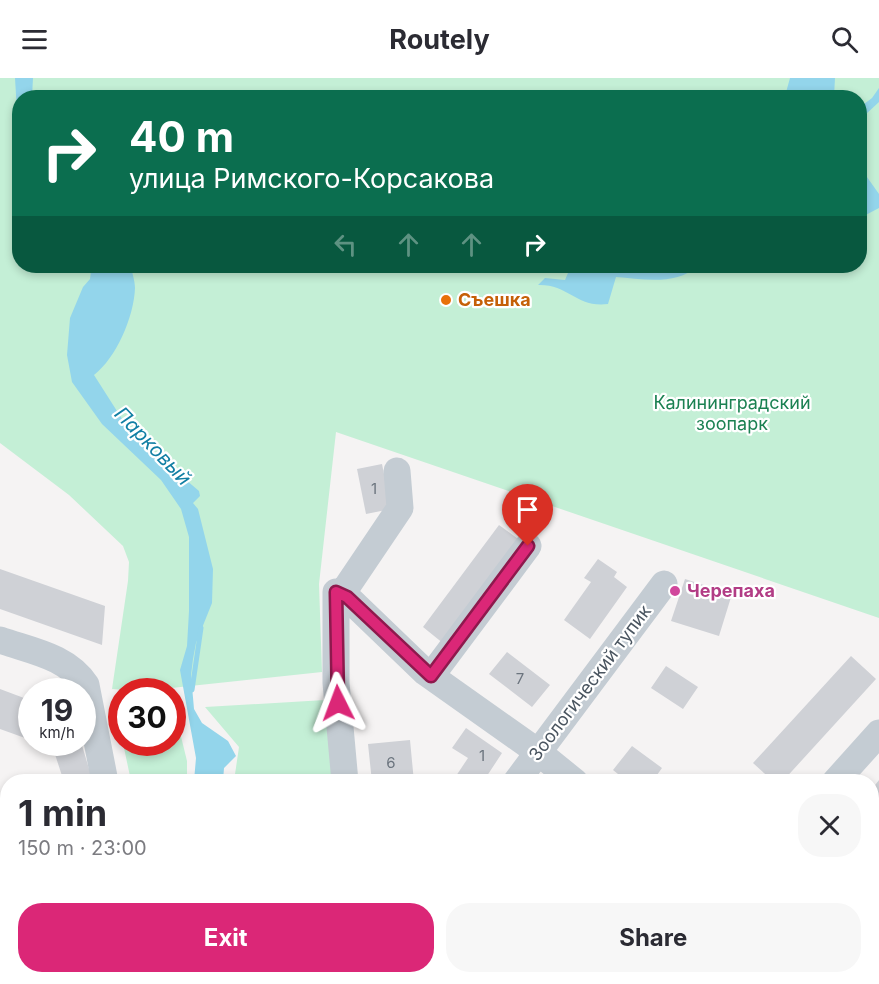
<!DOCTYPE html>
<html lang="en">
<head>
<meta charset="utf-8">
<style>
  :root { --surface:#fff; --page:#f7f7f7; --text:#2b2b33; --muted:#7c7c81; --accent:#db2777 }
  body { margin:0; font-family:Inter,sans-serif; background:var(--page); color:var(--text); height:100vh; display:flex; flex-direction:column; font-size:22px; white-space:nowrap }
  * { box-sizing:border-box; margin:0 }
  p { font-size:20px; color:var(--muted) }
  .icon { flex:none; width:33px; height:33px; fill:none; stroke:currentColor; stroke-width:2; stroke-linecap:round; stroke-linejoin:round }
  .map { position:relative; flex:1; overflow:hidden }
  .side { position:absolute; left:0px; top:696px; width:879px; height:210px; display:flex; flex-direction:column; background:var(--surface); border-radius:24px 24px 0 0; box-shadow:0 3px 9px #0003 }
  .side>* { flex:none }
  .guide { position:absolute; left:12px; top:12px; width:855px; height:183px; border-radius:24px; box-shadow:0 3px 9px #0003; background:#0b6e4f; color:#fff; overflow:hidden }
  .speed { position:absolute; left:18px; top:600px; display:flex; gap:12px; font-size:30px; font-weight:700; text-align:center }
  .speed>* { display:grid; place-content:center; width:78px; height:78px; border-radius:50%; background:var(--surface); box-shadow:0 3px 9px #0003; line-height:1 }
  .speed small { font-size:15px; font-weight:400 }
  .speed .limit { border:9px solid #d22; background:#fff; color:#111 }
  .pin { position:absolute; display:grid; place-items:center; width:51px; height:51px; color:#fff; margin:-62px -26px; border-radius:50% 50% 50% 0; rotate:-45deg; box-shadow:0 0 6px #0007 }
  .pin .icon { rotate:45deg }
  .me { position:absolute; width:66px; margin:-33px; rotate:357deg; stroke-linejoin:round; filter:drop-shadow(0 0 4px #0008) }
  .turn { display:flex; align-items:center; gap:21px; height:126px; padding:0 18px; font-size:27px }
  .turn .icon { width:78px; height:78px; stroke-width:2.5 }
  .turn b { display:block; font-size:42px; line-height:51px }
  .lanes { display:flex; align-items:center; height:57px; padding:0 18px; background:#0003; justify-content:center; gap:30px; direction:ltr }
  .lanes .off { opacity:.35 }
  .round { display:grid; place-items:center; flex:none; width:63px; height:63px; border-radius:24px; background:var(--page) }
  .head { display:flex; align-items:center; justify-content:space-between; height:102px; padding:0 18px }
  h1 { font-size:36px; font-weight:700; line-height:45px }
  .action { display:flex; gap:12px; margin-top:auto; padding:12px 18px }
  .action a { flex:1; height:69px; border-radius:24px; background:var(--accent); color:#fff; font-size:24px; font-weight:700; line-height:69px; text-align:center }
  .action a+a { background:var(--page); color:var(--text) }
  header { display:flex; justify-content:space-between; align-items:center; height:78px; padding:0 18px; background:var(--surface); font-size:27px; font-weight:700 }
  .map>svg:first-child { display:block }
  .education { fill:#e6e4e5 }
  .green { fill:#c4efd6; fill-rule:evenodd }
  .water { fill:#93d5eb }
  .lines { fill:none; stroke-linecap:round; stroke-linejoin:round }
  .stream { stroke:#93d5eb; stroke-width:5 }
  .building { fill:#cfd1d6 }
  .minor { stroke:#c4ccd3; stroke-width:27 }
  .route-casing { stroke:#8e194d; stroke-width:15 }
  .route { stroke:#db2777; stroke-width:10 }
  .food-dot { fill:#e8710a; stroke:#fff; stroke-width:2 }
  .hotel-dot { fill:#d1479c; stroke:#fff; stroke-width:2 }
  .labels { text-anchor:middle; stroke-width:4.5; stroke-linejoin:round; paint-order:stroke }
  .number-label { font-size:15px; fill:#6b747e }
  .food-label { font-size:18px; font-weight:bold; fill:#c56008; stroke:#fff; text-anchor:start }
  .park-label { font-size:18px; fill:#1b8152; stroke:#fff }
  .hotel-label { font-size:18px; font-weight:bold; fill:#b23c85; stroke:#fff; text-anchor:start }
  .street-label { font-size:18px; fill:#4a5560; stroke:#fff }
  .water-label { font-size:20px; font-style:italic; fill:#117fa4; stroke:#fff }
</style>
</head>
<body>
<header><svg class="icon" aria-label="menu" viewBox="0 0 24 24"><path d="M4 6h16M4 12h16M4 18h16"/></svg>Routely<svg class="icon" aria-label="search" viewBox="0 0 24 24"><circle cx="10" cy="10" r="6"/><path d="M15 15l6 6"/></svg></header>
<div class="map">
<svg width="879" height="906" viewBox="0 0 879 906">
  <rect width="100%" height="100%" fill="#f5f3f3"/>
  <!-- education -->
  <path class="education" d="M406 898H555L564 906H400Z"/>
  <!-- green -->
  <path class="green" d="M0 0H879V540L336 354 319 506 322 594 143 613 112 611 128 503 129 484 123 468 69 417 0 365ZM20 20H860V188H20Z
    M325 622 333 703H234L239 669 205 629Z
    M175 634 187 683V703H131L124 670 129 665 172 664 173 635Z
    M263 899H353L354 906H265Z"/>
  <!-- water -->
  <path class="water" d="M15 0H33L32 19 20 20 19 68Z
    M790 0H835L834 19H782L785 18Z
    M879 10V24L865 37 861 56 862 92 879 116V130L860 140V29L872 20Z
    M86 188H131C132 195 135 203 135 210 134 239 116 280 94 297L131 355 199 413 200 418 193 425 198 431 213 491 212 525 196 565 193 581 191 597 194 631 202 645 228 663 236 678 224 690 223 703H194L196 680 180 592 187 568 189 533V459L181 431 161 402 102 346 72 304 67 277 70 240 83 209 90 201 91 193Z
    M565 188H616L615 193C629 194 667 197 676 188H697C677 208 642 201 616 199L608 226C576 230 569 206 538 207L545 200 565 202 568 195Z"/>
  <g class="lines">
    <!-- stream -->
    <path class="stream" d="M192 612 201 550"/>
  </g>
  <!-- building -->
  <path class="building" d="M382 386 391 431 366 436 357 391Z
    M499 447 521 463 444 566 423 549Z
    M598 481 617 494 614 499 627 509 590 561 564 542 591 504 584 500Z
    M0 491 105 528 102 567 0 531Z
    M685 501 732 516 719 558 671 543Z
    M507 574 550 607 532 629 489 596Z
    M851 578 876 601 782 704H774L753 685Z
    M666 588 698 609 683 631 651 610Z
    M0 611 32 623V642L25 660 0 651Z
    M466 650 502 675 483 704H465L456 698 468 680 452 670Z
    M410 662 414 704H372L368 666Z
    M51 664H81L93 704H64Z
    M632 668 662 690 652 704H628L613 692Z
    M879 702V749L872 757V711Z
    M2 836 8 838V898H15L13 906H0Z
    M872 856 879 863V871L872 880Z
    M97 898H128L130 906H99Z
    M577 898H619L612 906H575L573 904Z
    M712 898H763L756 906H706Z"/>
  <g class="lines">
    <!-- minor -->
    <path class="minor" d="M342 516 400 430 397 393
      M0 562C31 573 67 578 86 607L105 704
      M431 598 528 468
      M345 704 336 605V514L347 519 425 594 538 674 575 704
      M516 704 664 506
      M835 704 879 655
      M0 799 8 801
      M161 898 164 906
      M809 898 816 906
      M371 906 376 898
      M654 906 661 898
      M776 906 782 898"/>
  </g>
  <g class="lines">
    <!-- route casing -->
    <g class="route-casing">
      <path id="route" d="M338 625 336 514 347 519 431 598 528 468"/>
    </g>
    <!-- route -->
    <use href="#route" class="route"/>
  </g>
  <!-- markers -->
  <circle class="food-dot" cx="446" cy="222" r="6"/>
  <circle class="hotel-dot" cx="675" cy="513" r="6"/>
  <g class="labels">
    <!-- number labels -->
    <g class="number-label">
      <text x="374" y="416">1</text>
      <text x="520" y="606">7</text>
      <text x="482" y="683">1</text>
      <text x="391" y="690">6</text>
    </g>
    <!-- food labels -->
    <g class="food-label">
      <text x="458" y="228">Съешка</text>
    </g>
    <!-- park labels -->
    <g class="park-label">
      <text x="732" y="331">Калининградский<tspan x="732" dy="21">зоопарк</tspan></text>
    </g>
    <!-- hotel labels -->
    <g class="hotel-label">
      <text x="687" y="519">Черепаха</text>
    </g>
    <!-- street labels -->
    <g class="street-label">
      <text transform="translate(590 605) rotate(-53)" y="6">Зоологический тупик</text>
    </g>
    <!-- water labels -->
    <g class="water-label">
      <text transform="translate(153 368) rotate(46)" y="7">Парковый</text>
    </g>
  </g>
</svg>
<div class="speed"><div>19<small>km/h</small></div><div class="limit">30</div></div>
<div class="pin" style="left:528px;top:468px;background:#d93025"><svg class="icon" aria-label="arrive" viewBox="0 0 24 24"><path d="M6 21V4h12l-3 4 3 4H6"/></svg></div>
<svg class="me" style="left:338px;top:625px" viewBox="-20 -20 40 40"><path d="M0-17L14 15 0 8-14 15z" fill="#db2777" stroke="#fff" stroke-width="4"/></svg>
<div class="guide">
<div class="turn"><svg class="icon" aria-label="right" viewBox="0 0 24 24"><path d="M7 20v-9h11M14 6l5 5-5 5"/></svg><div><b>40 m</b>улица Римского-Корсакова</div></div>
<div class="lanes"><svg class="icon off" aria-label="left" viewBox="0 0 24 24"><path d="M17 20v-9H6M10 6l-5 5 5 5"/></svg><svg class="icon off" aria-label="ahead" viewBox="0 0 24 24"><path d="M12 20V5M6 11l6-6 6 6"/></svg><svg class="icon off" aria-label="ahead" viewBox="0 0 24 24"><path d="M12 20V5M6 11l6-6 6 6"/></svg><svg class="icon" aria-label="right" viewBox="0 0 24 24"><path d="M7 20v-9h11M14 6l5 5-5 5"/></svg></div>
</div>
<section class="side">
<div class="head"><div><h1>1 min</h1><p>150 m · 23:00</p></div><a class="round"><svg class="icon" aria-label="close" viewBox="0 0 24 24"><path d="M6 6l12 12M18 6L6 18"/></svg></a></div>
<div class="action"><a>Exit</a><a>Share</a></div>
</section>
</div>
</body>
</html>
